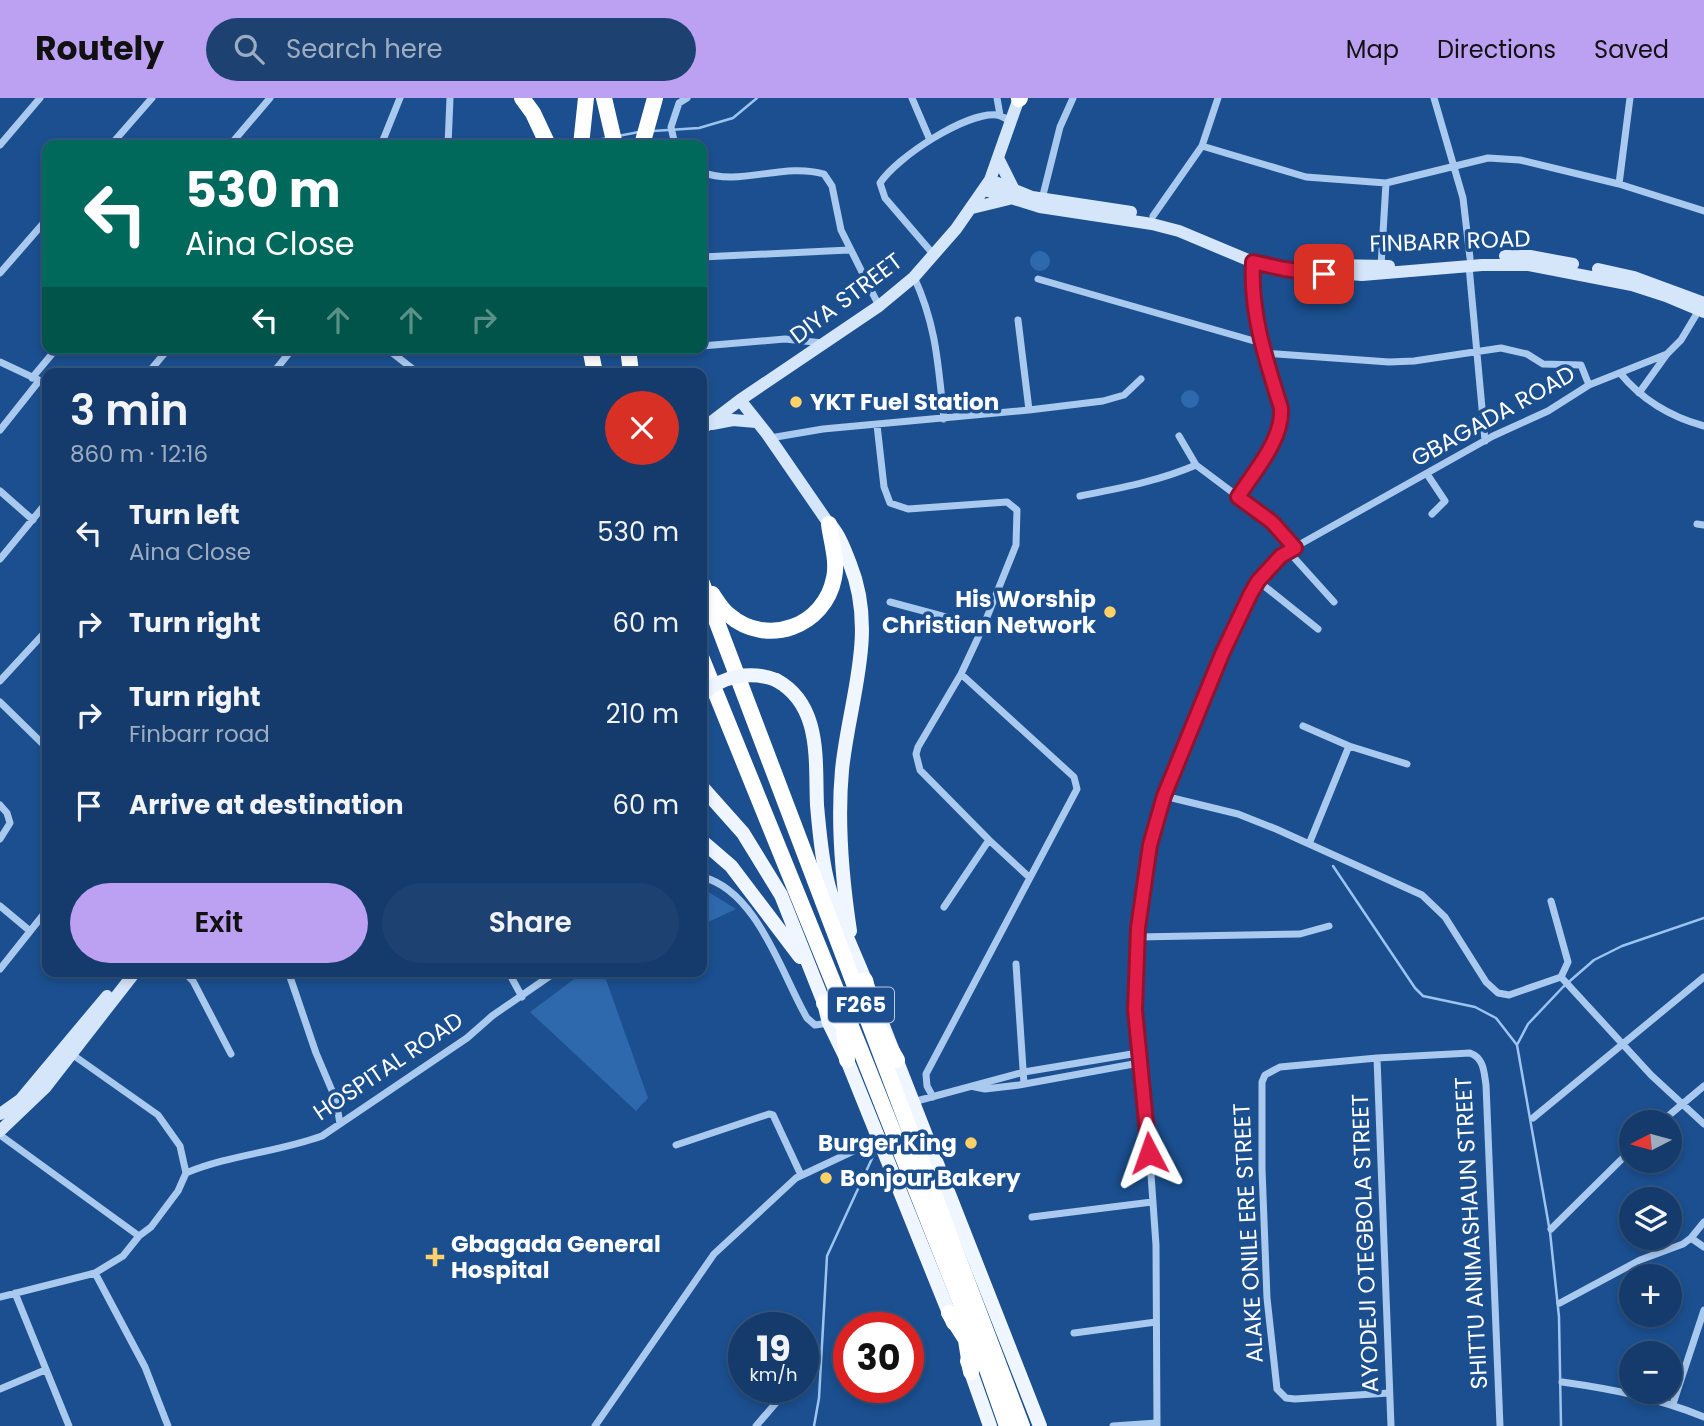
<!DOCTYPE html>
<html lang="en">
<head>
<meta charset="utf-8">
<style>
  :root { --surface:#143b6b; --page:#1d4271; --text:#f1f3f6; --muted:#9dadc1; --line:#33557e; --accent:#bca0f2 }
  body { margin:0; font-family:Poppins,sans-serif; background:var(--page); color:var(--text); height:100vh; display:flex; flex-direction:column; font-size:26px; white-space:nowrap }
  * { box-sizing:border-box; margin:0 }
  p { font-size:23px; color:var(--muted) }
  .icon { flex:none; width:38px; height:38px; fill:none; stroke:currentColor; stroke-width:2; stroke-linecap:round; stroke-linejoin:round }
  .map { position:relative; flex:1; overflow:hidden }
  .details { position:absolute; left:42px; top:270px; width:665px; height:609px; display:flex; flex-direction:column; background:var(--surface); border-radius:14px; box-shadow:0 4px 10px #0003,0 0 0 2px var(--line) }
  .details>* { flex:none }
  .top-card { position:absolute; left:42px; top:42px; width:665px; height:214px; border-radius:14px; box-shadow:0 4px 10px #0003,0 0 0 2px var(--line); background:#00695c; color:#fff; overflow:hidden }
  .needle { width:46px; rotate:264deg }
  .controls { position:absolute; left:1619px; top:1012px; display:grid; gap:14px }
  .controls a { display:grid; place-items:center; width:63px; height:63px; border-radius:50%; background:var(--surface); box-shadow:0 4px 10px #0003,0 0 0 2px var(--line); font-size:35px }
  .speed { position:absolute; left:728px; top:1214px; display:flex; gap:14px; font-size:35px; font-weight:700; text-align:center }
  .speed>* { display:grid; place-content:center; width:91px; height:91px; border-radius:50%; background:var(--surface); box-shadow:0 4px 10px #0003,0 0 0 2px var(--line); line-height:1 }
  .speed small { font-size:18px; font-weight:400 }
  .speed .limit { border:10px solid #d22; background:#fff; color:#111 }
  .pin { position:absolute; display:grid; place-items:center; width:60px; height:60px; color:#fff; margin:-30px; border-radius:14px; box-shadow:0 4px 10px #0006 }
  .me { position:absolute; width:77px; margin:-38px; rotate:356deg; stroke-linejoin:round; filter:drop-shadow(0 0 5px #0008) }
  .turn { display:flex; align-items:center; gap:24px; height:147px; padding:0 28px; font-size:32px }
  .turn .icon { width:91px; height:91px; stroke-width:2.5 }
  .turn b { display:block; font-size:49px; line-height:60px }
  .lanes { display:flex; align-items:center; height:66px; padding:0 28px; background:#0003; justify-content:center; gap:35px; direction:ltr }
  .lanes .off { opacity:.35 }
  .round { display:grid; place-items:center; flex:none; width:74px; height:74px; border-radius:37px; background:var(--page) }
  .headline { display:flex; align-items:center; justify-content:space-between; height:119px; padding:0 28px }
  h1 { font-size:42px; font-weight:600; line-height:52px }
  .action { display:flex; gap:14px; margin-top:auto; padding:14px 28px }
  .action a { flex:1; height:80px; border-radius:42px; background:var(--accent); color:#111; font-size:28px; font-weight:600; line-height:80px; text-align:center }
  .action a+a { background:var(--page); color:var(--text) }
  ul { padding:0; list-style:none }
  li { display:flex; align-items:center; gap:21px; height:91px; padding:0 28px }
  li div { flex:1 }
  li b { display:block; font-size:26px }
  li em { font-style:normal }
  header { display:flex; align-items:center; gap:42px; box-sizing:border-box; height:98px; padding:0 35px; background:var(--accent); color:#111 }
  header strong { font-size:33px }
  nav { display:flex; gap:38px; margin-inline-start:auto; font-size:24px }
  .search { width:490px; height:63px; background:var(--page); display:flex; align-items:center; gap:18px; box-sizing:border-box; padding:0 24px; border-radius:38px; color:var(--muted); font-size:26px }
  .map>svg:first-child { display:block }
  .green { fill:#2e69ad }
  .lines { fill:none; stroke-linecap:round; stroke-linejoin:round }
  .stream { stroke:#9cc4f0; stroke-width:2.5 }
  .minor { stroke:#a9c9ee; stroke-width:7 }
  .secondary { stroke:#d6e6fa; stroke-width:12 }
  .primary { stroke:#f0f6ff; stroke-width:14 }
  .motorway { stroke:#fff; stroke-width:16 }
  .primary-bridge { stroke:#f0f6ff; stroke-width:14 }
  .route-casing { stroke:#92132f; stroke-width:18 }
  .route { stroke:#e11d48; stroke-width:12 }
  .poi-dot { fill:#ffd166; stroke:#1b4f8f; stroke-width:2.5 }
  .labels { text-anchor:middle; stroke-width:7; stroke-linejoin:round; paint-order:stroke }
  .shield { fill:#1b4f8f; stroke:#bbcadd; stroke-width:2 }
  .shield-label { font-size:21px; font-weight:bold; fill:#fff }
  .street-label { font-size:23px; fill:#fff; stroke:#1b4f8f }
  .poi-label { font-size:23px; font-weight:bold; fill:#fff; stroke:#1b4f8f; text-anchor:start }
</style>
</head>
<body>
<header>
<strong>Routely</strong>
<div class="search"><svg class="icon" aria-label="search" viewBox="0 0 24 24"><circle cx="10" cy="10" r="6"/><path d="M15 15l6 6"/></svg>Search here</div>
<nav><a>Map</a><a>Directions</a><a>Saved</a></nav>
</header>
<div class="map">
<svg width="1704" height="1328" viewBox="0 0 1704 1328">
  <rect width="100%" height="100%" fill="#1b4f8f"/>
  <!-- green -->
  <path class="green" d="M1030 163a10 10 0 1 1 20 0a10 10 0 1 1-20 0Z
    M1181 301a9 9 0 1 1 18 0a9 9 0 1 1-18 0Z
    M702 790 736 811 702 827Z
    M585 873H603L648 1000 636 1013 530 914Z"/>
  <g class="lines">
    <!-- stream -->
    <path class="stream" d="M653 33 699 30 733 20 757 0
      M618 38 639 34
      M587 44 608 40
      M1333 768 1415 890 1423 898 1475 909 1496 920 1517 947 1550 1134 1559 1219 1561 1328
      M1517 947 1528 926 1563 889 1594 862 1622 848 1704 820
      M814 1328 819 1300 827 1158 875 1054"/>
    <!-- minor -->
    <path class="minor" d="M912 0 930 42
      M997 0 1000 17
      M1434 0 1463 100 1470 160
      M0 47 40 0
      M111 47 152 0
      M230 47 270 0
      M381 47 400 0
      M448 47 450 0
      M675 47 671 29 679 5 687 0
      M1202 48 1306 79 1386 85 1488 60 1520 62 1619 86 1704 113
      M702 74C739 89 783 64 824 76L832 88 841 132 879 208
      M1619 86 1630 0
      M1042 101 1060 29 1073 0
      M1153 118 1202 48 1218 0
      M934 157 885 100 880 85C897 59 966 14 997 17 1002 18 1007 21 1011 24
      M702 159 849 152
      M1381 168 1386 85
      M1469 168 1485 343
      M0 175 47 121
      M914 179C937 229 938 268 944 321
      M1038 181 1261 245
      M1018 222 1029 312
      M702 248 785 241 823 245
      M386 250 418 275
      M552 250 565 254 568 250
      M671 251 675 250
      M1264 255 1389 264 1414 263 1501 250 1527 256 1543 266 1581 267 1589 287
      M0 264 47 286
      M148 275 169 250
      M273 275 293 250
      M1620 275C1642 302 1671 319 1704 328
      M32 280 57 250
      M1639 295 1667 256
      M877 327 884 389 890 405 908 411 1007 404 1017 412 1016 447 983 529 961 576 918 649 916 656 920 672 989 742 1029 779
      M0 332 39 283
      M1179 338 1196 367 1272 424 1295 450
      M770 340 823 331 1029 312 1103 303 1124 297 1141 281
      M1427 376 1445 403 1432 416
      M0 393 33 422
      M1080 398C1120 390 1159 383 1196 367
      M1238 399C1255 373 1283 342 1281 310 1266 262 1250 215 1253 164
      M1697 426 1704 427
      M1288 453 1334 504
      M0 461 47 404
      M1258 483 1318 531
      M890 504 983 529
      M0 583 47 532
      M0 604 47 650
      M1303 628 1349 648 1407 666
      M1164 698 1238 716 1276 731 1422 797 1445 819 1486 884 1498 895 1509 897 1561 879 1651 977 1704 1026
      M0 707 7 715 10 725 0 741
      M1309 746 1349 648
      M702 779C757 792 782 877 807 920L815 927 829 925
      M1551 803 1568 864 1561 879
      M0 808 30 833
      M944 809 989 742
      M1137 839 1300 836 1329 828
      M1016 866 1024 986
      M0 871 47 812
      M183 873 193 883 231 956
      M288 873 316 955 336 1002 340 1026
      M508 873 522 899
      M368 875 370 873
      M73 957 158 1017 180 1048 186 1075
      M1377 960 1391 1328
      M975 989 985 991 1019 987 1139 965
      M933 999 927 988 926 976 1077 691 1074 679 961 576
      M913 1004 1024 974 1138 955
      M1533 1020 1704 879
      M1661 1024 1704 988
      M0 1037 139 1138
      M676 1047 769 1016 773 1017 801 1077
      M186 1075C229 1057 278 1054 322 1038L467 940 492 918 557 873
      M1032 1119 1152 1104
      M1551 1131 1631 1052
      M1691 1140 1704 1149
      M95 1175 145 1269 168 1328
      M15 1195 69 1328
      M0 1199 95 1175 123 1158 139 1138 151 1129 178 1093 186 1075
      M1560 1205 1640 1162 1683 1146 1691 1140 1704 1124
      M1074 1235 1156 1224
      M1562 1284C1612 1291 1658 1300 1704 1319
      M0 1291 45 1272
      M1389 1295 1295 1301 1286 1300 1277 1291 1267 1200 1262 1071V984L1265 977 1280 969 1377 960 1470 955C1484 960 1484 974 1486 987L1500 1328
      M1673 1306 1704 1212
      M595 1328 714 1156 796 1080 879 1041
      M756 1328 787 1292
      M1113 1328 1157 1325
      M1157 1328 1156 1147 1146 1006 1139 965 1135 912 1138 830 1143 786 1151 747 1164 698 1222 556 1258 483 1281 458 1288 453 1493 338 1548 313 1589 287 1667 256 1681 242 1699 212"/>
    <!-- secondary -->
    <path class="secondary" d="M999 62 1014 92
      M990 82 1032 99 1131 114
      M985 92 1040 109 1152 126 1179 133 1253 164 1284 171 1362 177 1482 167H1529L1632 187 1666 198 1704 214
      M972 110 1009 101
      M1505 158H1530L1573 166
      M1327 167 1389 168
      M1598 171 1634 179 1704 205
      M740 302 767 336 829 426
      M712 326 733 322 756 324
      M702 331 740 302 879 208 914 179 956 131 990 82 1019 0
      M0 1016 20 1002 107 898
      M0 1033 45 990 136 873"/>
    <!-- primary -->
    <path class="primary" d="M831 428C840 439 845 453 850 466 878 535 849 602 842 672 837 726 842 780 850 833
      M776 582C822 607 815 662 817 707 819 730 821 754 826 777 834 814 851 847 865 882L1040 1328
      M702 689 743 735 781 797 824 905 829 925 847 962 953 1225
      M702 743 731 768 800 859
      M967 1263 990 1328"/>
    <!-- motorway -->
    <path class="motorway" d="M522 0 533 15 548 47
      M604 0 615 47
      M1019 1 1020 0
      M581 47 586 0
      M642 47 655 0
      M590 250 595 275
      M628 250 631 275
      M702 485 1022 1328
      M712 496C717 503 722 512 729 517 767 550 825 528 834 480 838 463 831 443 829 426
      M702 561 861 953 987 1271 1007 1328
      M865 882 872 911
      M824 905 848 933
      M843 923 847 962
      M879 931 897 962
      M949 1215 972 1251
      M966 1242 971 1274"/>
    <!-- primary-bridge -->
    <path class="primary-bridge" d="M702 596C723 578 750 572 776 582"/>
  </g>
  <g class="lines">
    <!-- route casing -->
    <g class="route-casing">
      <path id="route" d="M1149 1055 1135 912 1138 830 1150 747 1164 698 1222 556 1250 497 1258 483 1281 458 1295 450 1272 424 1238 399C1255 372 1283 342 1281 310 1266 262 1250 215 1253 164L1284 171 1324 176"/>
    </g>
    <!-- route -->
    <use href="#route" class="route"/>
  </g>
  <!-- markers -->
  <g class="poi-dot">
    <circle cx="796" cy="304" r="7"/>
    <circle cx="1110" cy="514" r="7"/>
    <circle cx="971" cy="1045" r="7"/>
    <circle cx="826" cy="1080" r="7"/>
    <path d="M431.5 1148.5h7v7h7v7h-7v7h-7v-7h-7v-7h7z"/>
  </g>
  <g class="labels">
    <!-- shield labels -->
    <rect class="shield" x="828" y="889.5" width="66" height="35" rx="5"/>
    <g class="shield-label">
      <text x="861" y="914">F265</text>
    </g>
    <!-- street labels -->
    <g class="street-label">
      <text transform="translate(1450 143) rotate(-2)" y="8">FINBARR ROAD</text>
      <text transform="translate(846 200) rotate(-37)" y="8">DIYA STREET</text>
      <text transform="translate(1493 318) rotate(-29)" y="8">GBAGADA ROAD</text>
      <text transform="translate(388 968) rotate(-34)" y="8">HOSPITAL ROAD</text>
      <text transform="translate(1248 1135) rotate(-93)" y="8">ALAKE ONILE ERE STREET</text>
      <text transform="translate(1471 1135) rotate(-93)" y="8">SHITTU ANIMASHAUN STREET</text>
      <text transform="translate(1365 1145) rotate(-92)" y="8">AYODEJI OTEGBOLA STREET</text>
    </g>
    <!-- poi labels -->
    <g class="poi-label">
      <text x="810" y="312">YKT Fuel Station</text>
      <text x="1096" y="509" text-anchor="end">His Worship<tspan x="1096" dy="26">Christian Network</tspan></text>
      <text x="957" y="1053" text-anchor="end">Burger King</text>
      <text x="840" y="1088">Bonjour Bakery</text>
      <text x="451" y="1154">Gbagada General<tspan x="451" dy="26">Hospital</tspan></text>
    </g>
  </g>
</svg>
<div class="controls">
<a><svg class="needle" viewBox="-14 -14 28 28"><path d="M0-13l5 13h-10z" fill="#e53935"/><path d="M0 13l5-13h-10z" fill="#9dadc1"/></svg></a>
<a><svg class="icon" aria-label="layers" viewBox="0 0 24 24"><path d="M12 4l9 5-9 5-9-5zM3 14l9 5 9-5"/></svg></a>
<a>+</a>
<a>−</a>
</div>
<div class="speed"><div>19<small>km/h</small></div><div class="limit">30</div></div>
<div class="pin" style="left:1324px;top:176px;background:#d93025"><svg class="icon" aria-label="arrive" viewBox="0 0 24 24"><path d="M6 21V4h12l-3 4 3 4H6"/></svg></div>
<svg class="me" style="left:1149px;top:1055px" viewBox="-20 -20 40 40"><path d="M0-17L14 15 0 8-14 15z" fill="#e11d48" stroke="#fff" stroke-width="4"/></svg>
<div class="top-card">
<div class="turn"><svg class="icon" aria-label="left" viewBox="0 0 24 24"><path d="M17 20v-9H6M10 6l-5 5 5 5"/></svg><div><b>530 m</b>Aina Close</div></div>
<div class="lanes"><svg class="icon" aria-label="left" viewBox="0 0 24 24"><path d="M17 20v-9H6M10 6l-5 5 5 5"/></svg><svg class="icon off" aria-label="ahead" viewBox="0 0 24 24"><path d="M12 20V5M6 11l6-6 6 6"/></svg><svg class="icon off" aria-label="ahead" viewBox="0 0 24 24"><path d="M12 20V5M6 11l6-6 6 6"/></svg><svg class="icon off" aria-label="right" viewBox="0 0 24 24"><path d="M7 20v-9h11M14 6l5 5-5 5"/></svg></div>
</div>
<section class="details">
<div class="headline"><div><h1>3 min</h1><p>860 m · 12:16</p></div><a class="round" style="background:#d93025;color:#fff"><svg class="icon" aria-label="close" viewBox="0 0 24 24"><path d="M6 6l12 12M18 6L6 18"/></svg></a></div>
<ul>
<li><svg class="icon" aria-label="left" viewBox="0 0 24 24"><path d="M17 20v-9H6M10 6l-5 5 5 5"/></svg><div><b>Turn left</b><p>Aina Close</p></div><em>530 m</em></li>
<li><svg class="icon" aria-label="right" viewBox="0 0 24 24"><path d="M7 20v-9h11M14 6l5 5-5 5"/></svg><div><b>Turn right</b></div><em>60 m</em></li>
<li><svg class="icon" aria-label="right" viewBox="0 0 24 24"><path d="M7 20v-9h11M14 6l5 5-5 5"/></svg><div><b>Turn right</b><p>Finbarr road</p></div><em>210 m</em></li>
<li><svg class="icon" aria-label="arrive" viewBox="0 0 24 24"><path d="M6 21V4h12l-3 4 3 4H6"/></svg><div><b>Arrive at destination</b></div><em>60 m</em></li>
</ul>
<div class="action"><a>Exit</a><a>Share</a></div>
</section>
</div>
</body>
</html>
